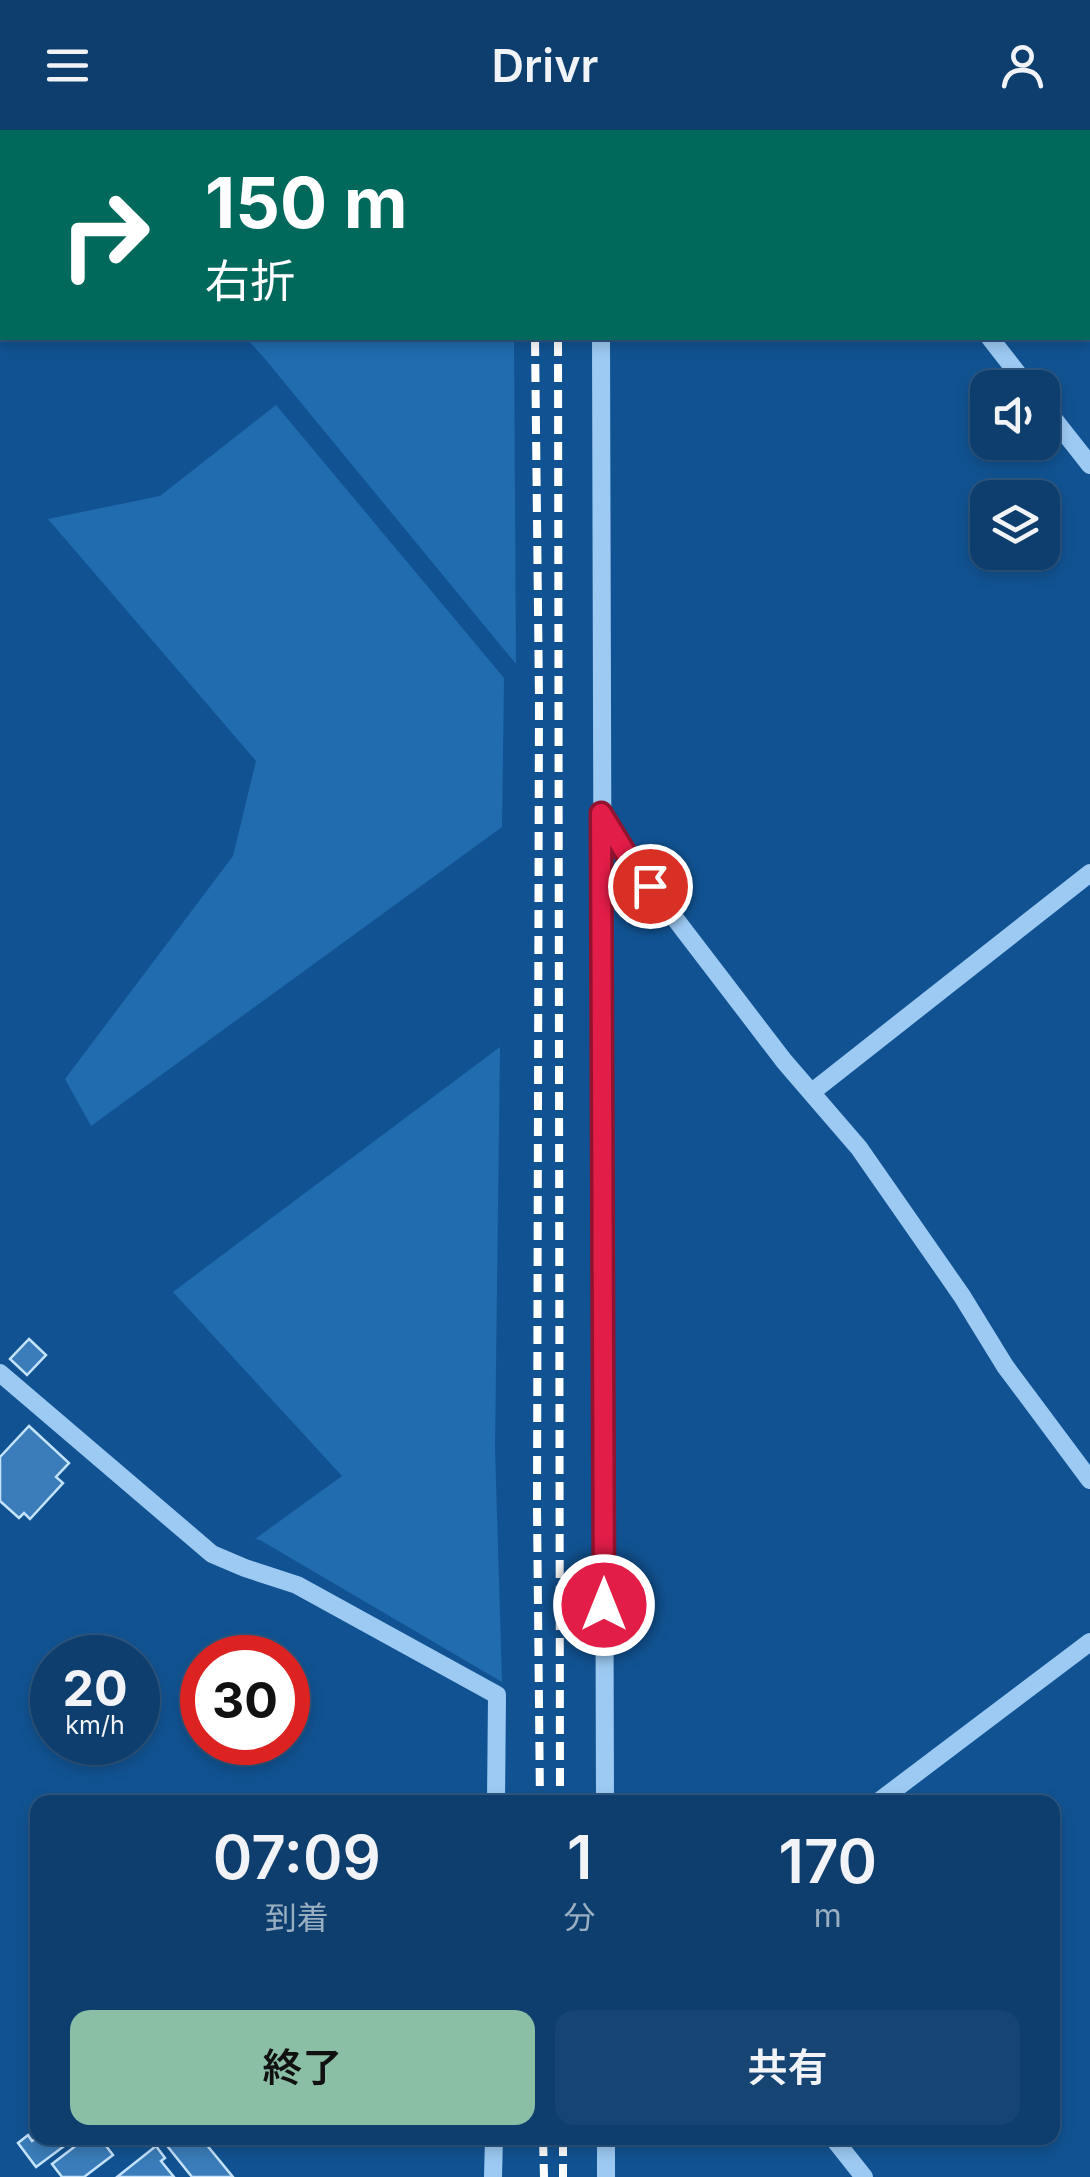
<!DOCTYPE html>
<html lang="ja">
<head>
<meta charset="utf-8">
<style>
  :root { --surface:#0d3e6e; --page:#164573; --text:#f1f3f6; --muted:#9aaec2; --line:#2d5781; --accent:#8abfa5 }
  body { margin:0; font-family:Inter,"Noto Sans JP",sans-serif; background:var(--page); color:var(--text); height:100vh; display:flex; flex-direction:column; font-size:38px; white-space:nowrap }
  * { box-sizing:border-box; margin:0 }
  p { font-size:32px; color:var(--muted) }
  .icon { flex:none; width:55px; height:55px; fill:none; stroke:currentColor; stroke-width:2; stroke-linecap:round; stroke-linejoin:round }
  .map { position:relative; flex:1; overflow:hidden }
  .details { position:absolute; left:30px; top:1665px; width:1030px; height:350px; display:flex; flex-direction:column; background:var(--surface); border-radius:20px; box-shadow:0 5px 15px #0003,0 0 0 2px var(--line) }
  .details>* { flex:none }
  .top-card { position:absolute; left:0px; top:0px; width:1090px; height:210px; box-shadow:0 5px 15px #0003,0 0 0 2px var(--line); background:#00695c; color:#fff; overflow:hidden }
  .controls { position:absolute; left:970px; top:240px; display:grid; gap:20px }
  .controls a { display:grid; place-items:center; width:90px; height:90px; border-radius:20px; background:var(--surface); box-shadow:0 5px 15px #0003,0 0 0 2px var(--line); font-size:50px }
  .speed { position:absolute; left:30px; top:1505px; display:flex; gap:20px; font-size:50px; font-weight:700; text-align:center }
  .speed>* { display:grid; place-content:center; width:130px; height:130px; border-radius:50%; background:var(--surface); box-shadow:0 5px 15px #0003,0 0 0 2px var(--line); line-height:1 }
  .speed small { font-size:25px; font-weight:400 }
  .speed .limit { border:15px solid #d22; background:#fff; color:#111 }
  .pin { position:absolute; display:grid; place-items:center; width:85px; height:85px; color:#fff; margin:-42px; border:5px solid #fff; border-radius:50%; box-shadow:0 2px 10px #0007 }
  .me { position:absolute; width:110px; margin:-55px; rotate:0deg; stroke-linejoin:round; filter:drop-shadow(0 0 8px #0008) }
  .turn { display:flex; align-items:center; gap:35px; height:210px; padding:0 40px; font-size:45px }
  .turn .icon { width:130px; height:130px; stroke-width:2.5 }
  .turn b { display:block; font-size:70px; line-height:85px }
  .eta { display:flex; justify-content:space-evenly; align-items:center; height:170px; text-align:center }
  .eta b { font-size:60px; font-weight:600; line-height:70px }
  .primary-button { display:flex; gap:20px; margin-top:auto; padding:20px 40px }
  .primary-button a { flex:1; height:115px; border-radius:20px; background:var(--accent); color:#111; font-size:40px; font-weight:600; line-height:115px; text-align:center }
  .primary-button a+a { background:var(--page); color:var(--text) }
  header { display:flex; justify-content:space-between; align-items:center; height:130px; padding:0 40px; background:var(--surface); font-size:45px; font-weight:600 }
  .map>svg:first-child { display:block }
  .green { fill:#206caf }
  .building { fill:#3a7dba; stroke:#c5e3fd; stroke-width:2.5 }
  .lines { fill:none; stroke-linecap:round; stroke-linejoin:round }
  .minor { stroke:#9dcaf3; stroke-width:18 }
  .rail { stroke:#fff; stroke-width:8; stroke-dasharray:18 8; stroke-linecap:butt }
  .route-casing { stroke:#92132f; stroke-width:25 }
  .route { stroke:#e11d48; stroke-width:18 }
</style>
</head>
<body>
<header><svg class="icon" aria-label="menu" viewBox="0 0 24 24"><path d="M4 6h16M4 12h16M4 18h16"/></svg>Drivr<svg class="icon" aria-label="person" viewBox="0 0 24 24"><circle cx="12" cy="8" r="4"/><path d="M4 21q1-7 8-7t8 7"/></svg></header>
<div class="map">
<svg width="1090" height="2047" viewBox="0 0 1090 2047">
  <rect width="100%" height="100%" fill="#115392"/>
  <!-- green -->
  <path class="green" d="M246 208H514L516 534 265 229Z
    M276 275 504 548 502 697 91 996 65 949 233 726 256 631 48 389 160 366Z
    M500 917 495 1318 502 1552 260 1410 255 1409 342 1346 173 1162Z"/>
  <!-- building -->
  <path class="building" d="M29 1209 46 1225 27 1245 10 1229Z
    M29 1296 69 1333 56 1347 63 1353 30 1389 24 1383 19 1388 0 1371V1327Z
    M28 2005 32 2011 38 2007 75 2008 36 2037 18 2013Z
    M86 2008H100L113 2025 84 2047H62L52 2034Z
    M180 2008H201L233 2047H192L168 2017Z
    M156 2016 165 2028 161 2031 174 2047H117Z"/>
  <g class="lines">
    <!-- minor -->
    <path class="minor" d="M601 0V2
      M797 0 799 2
      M1088 56 1090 54
      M601 208 605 1672
      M990 208 1029 258
      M1042 274 1090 335
      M603 686 628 727 784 931 859 1018 962 1166 1005 1236 1090 1350
      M812 962 1090 743
      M0 1243 212 1424 245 1438 297 1455 497 1565 496 1672
      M878 1672 1090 1512
      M606 2008V2047
      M833 2008 864 2047
      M493 2047 494 2008"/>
    <!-- rail -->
    <path class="rail" d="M558 0V2
      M536 2V0
      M535 208 539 568 537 1378 540 1672
      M558 208 560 1672
      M543 2008 544 2047
      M563 2008V2047"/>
  </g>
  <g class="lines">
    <!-- route casing -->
    <g class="route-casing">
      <path id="route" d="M604 1475 601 683 628 727 650 756"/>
    </g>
    <!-- route -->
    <use href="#route" class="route"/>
  </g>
</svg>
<div class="controls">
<a><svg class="icon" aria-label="sound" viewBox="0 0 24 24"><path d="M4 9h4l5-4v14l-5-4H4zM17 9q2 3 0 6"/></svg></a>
<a><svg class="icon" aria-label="layers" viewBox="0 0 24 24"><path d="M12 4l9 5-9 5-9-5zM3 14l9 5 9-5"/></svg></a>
</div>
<div class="speed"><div>20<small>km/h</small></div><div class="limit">30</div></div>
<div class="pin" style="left:650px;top:756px;background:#d93025"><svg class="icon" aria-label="arrive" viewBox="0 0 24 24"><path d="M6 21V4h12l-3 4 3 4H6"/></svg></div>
<svg class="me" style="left:604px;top:1475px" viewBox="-20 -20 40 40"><circle r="17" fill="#e11d48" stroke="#fff" stroke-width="3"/><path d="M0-11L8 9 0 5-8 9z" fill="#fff"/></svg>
<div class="top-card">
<div class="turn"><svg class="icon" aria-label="right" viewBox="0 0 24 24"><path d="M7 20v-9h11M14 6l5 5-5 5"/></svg><div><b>150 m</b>右折</div></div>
</div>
<section class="details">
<div class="eta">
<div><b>07:09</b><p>到着</p></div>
<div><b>1</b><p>分</p></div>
<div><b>170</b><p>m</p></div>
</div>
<div class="primary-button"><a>終了</a><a>共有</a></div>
</section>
</div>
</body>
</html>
